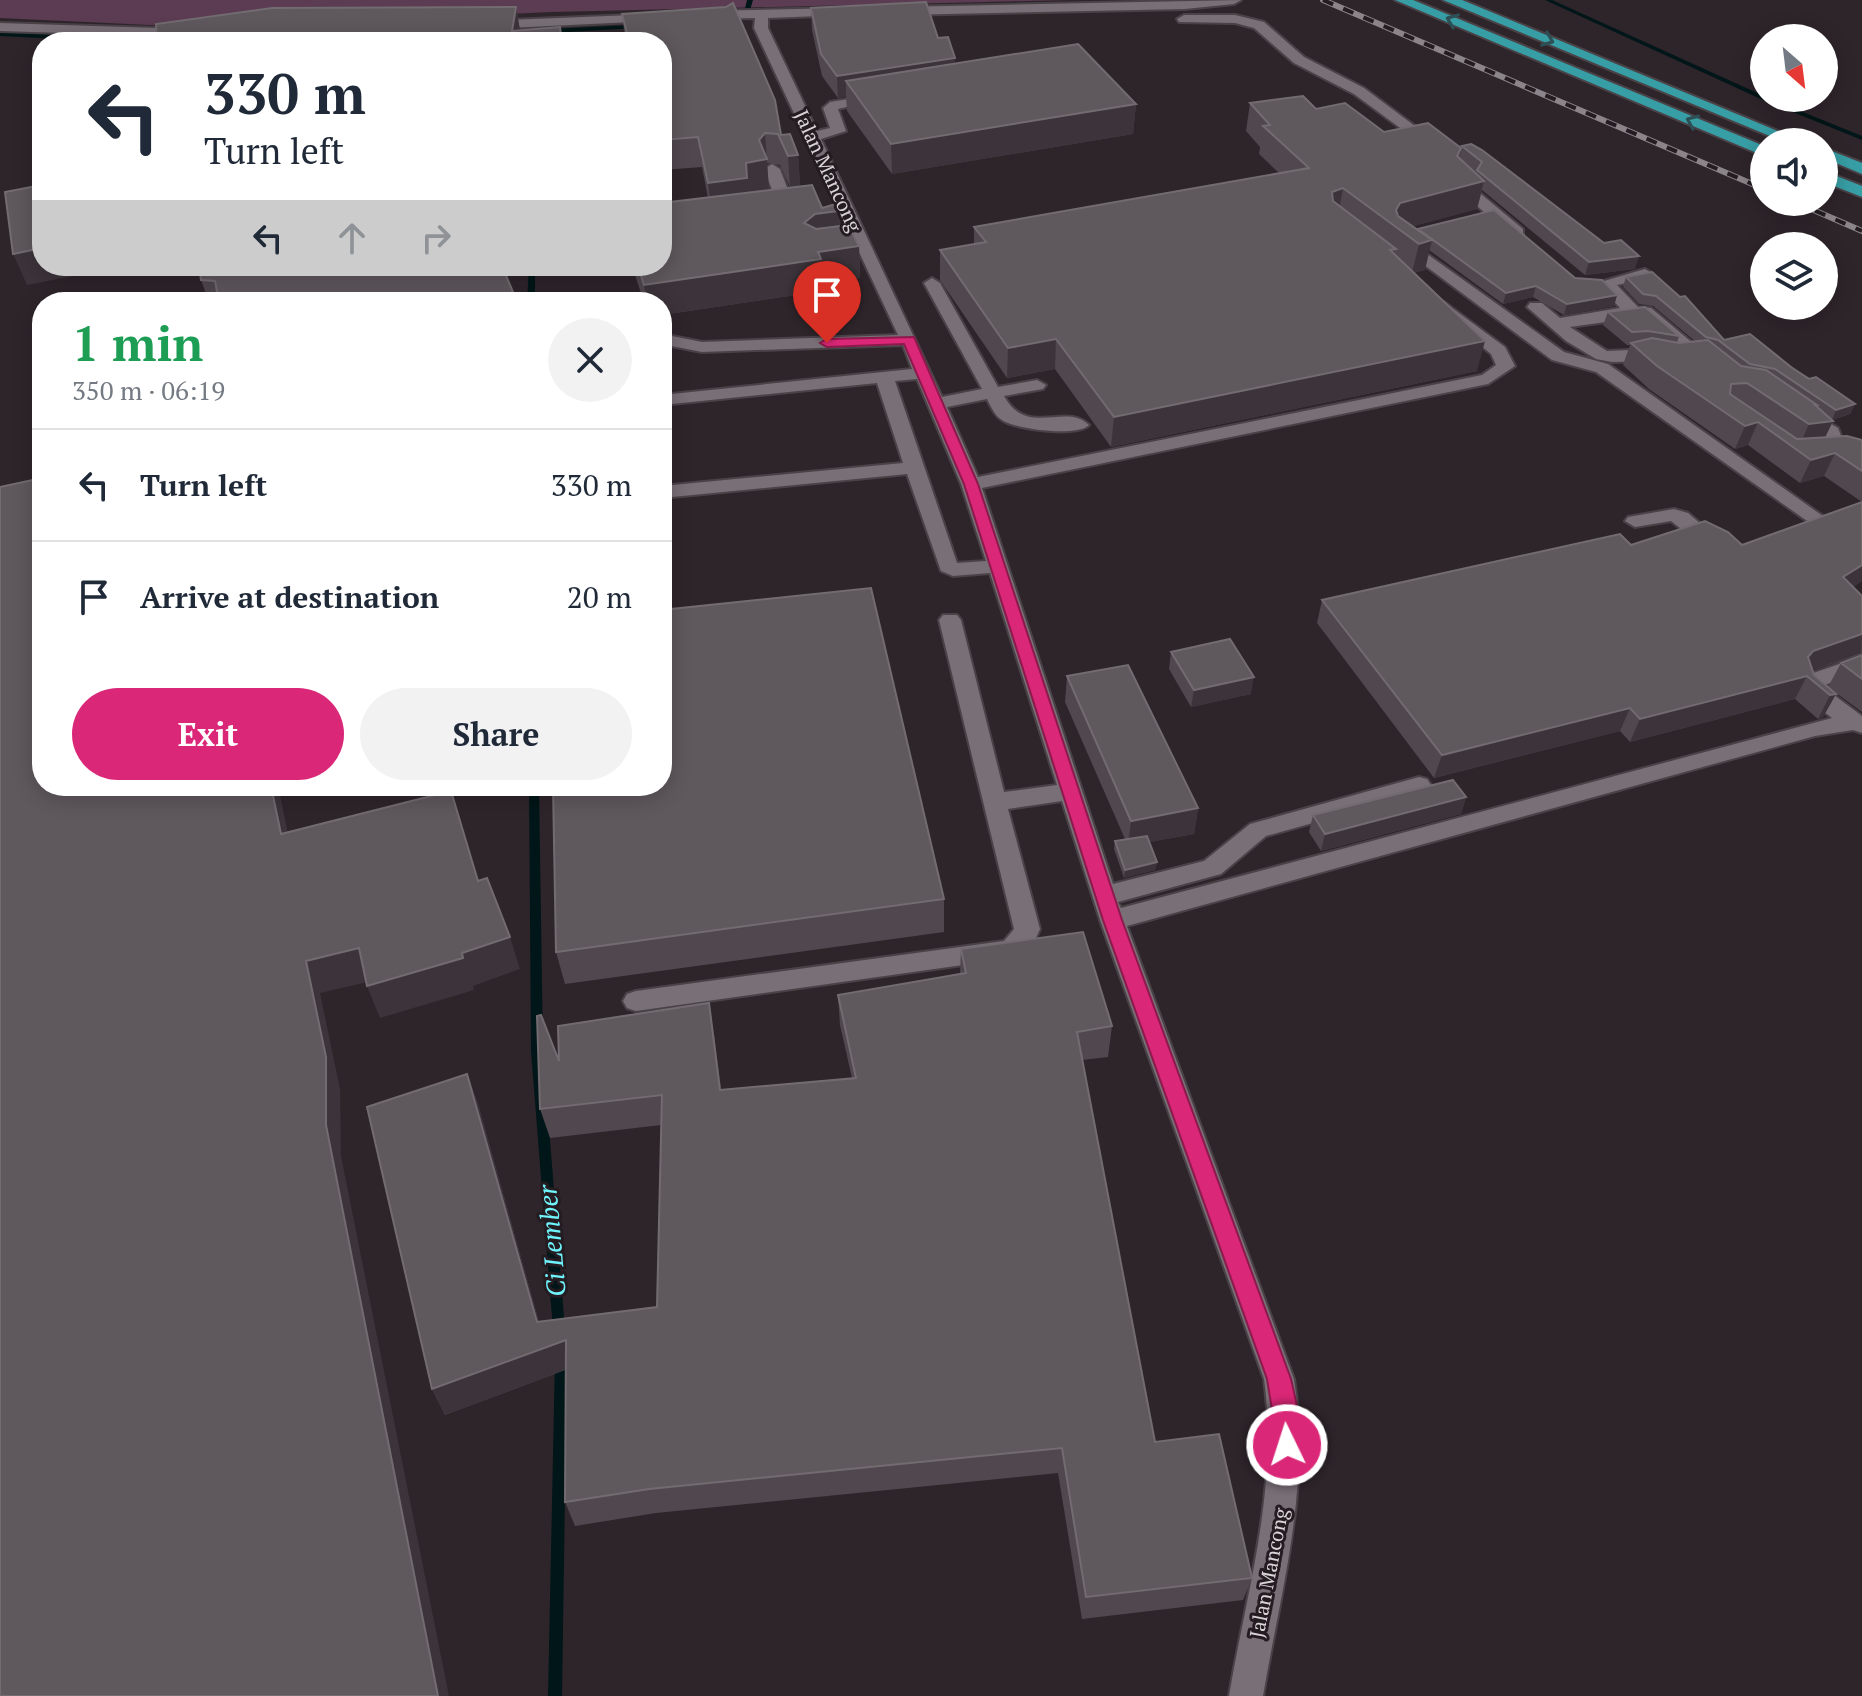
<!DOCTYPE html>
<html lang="en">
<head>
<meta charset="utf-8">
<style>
  :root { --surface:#fff; --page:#f2f2f3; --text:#1f2937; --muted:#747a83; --line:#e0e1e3; --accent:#db2777 }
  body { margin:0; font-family:"PT Serif",serif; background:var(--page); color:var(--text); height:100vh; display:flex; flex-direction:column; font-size:30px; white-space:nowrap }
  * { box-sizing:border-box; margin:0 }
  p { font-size:26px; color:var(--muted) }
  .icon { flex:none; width:44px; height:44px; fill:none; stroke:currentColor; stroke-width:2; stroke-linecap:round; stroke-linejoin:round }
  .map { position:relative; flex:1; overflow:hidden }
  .drawer { position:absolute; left:32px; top:292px; width:640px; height:504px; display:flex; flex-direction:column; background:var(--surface); border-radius:32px; box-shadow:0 4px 20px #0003 }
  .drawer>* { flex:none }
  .banner { position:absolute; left:32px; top:32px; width:640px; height:244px; border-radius:32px; box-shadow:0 4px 20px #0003; background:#fff; color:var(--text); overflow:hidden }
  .needle { width:52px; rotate:152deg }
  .fabs { position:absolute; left:1750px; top:24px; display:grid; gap:16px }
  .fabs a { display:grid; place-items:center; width:88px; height:88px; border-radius:50%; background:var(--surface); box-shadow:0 4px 20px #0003; font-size:40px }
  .pin { position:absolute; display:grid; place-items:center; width:68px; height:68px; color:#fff; margin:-82px -34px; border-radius:50% 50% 50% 0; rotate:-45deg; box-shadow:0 0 8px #0007 }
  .pin .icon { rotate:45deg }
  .me { position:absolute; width:88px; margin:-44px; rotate:356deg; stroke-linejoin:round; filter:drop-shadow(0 0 6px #0008) }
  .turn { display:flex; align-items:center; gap:28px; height:168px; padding:0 40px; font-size:36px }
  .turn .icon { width:104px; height:104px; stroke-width:2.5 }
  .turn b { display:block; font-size:56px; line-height:68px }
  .lanes { display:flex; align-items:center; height:76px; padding:0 40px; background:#0003; justify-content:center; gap:40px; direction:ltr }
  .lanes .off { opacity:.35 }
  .round { display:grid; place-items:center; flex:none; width:84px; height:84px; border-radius:42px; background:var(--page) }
  .head { display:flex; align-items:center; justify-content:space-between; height:136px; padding:0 40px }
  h1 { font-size:48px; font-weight:600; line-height:60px; color:#1e9e55 }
  .primary-button { display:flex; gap:16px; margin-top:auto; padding:16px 40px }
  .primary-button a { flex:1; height:92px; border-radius:48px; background:var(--accent); color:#fff; font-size:32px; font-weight:600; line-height:92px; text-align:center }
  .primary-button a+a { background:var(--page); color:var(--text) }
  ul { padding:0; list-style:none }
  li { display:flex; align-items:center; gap:24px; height:112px; padding:0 40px; border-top:2px solid var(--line) }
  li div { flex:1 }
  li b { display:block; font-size:30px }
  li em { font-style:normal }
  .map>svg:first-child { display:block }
  .green { fill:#5b3c52 }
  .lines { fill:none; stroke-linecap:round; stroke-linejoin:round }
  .stream { fill:#001618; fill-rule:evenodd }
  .minor-casing { stroke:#494247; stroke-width:4 }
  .highway-casing { stroke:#494247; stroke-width:4 }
  .minor { fill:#796f76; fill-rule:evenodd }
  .highway { fill:#389ea5; fill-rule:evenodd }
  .rail-casing { stroke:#8b8489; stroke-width:6 }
  .rail { stroke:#241c21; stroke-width:4; stroke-dasharray:11; stroke-linecap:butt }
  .wall { fill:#50484e }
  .shaded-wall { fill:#3c343a }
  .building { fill:#5f585d; stroke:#726b70; stroke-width:2 }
  .oneway { stroke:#2c5056 }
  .route { fill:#db2777; stroke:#8e194d; stroke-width:2 }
  .labels { text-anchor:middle; stroke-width:6; stroke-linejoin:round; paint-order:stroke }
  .street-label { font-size:20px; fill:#d9d4d8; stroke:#241c21 }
  .near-water-label { font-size:26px; font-style:italic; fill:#70f4fc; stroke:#241c21 }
</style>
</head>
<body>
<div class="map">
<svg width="1862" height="1696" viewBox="0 0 1862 1696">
  <rect width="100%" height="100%" fill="#2e252b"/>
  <!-- green -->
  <path class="green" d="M0 0H1071L552 12 213 28 0 18Z"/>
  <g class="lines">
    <!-- stream -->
    <path class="stream" d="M747 0H753L747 20 725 21V19L727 18 743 17Z
      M1545 0H1552L1764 96V98H1768L1862 136V140L1763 100Z
      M635 25 637 26V28L551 33 548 31 551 29Z
      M0 32 59 35 62 37 59 39 0 36Z
      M529 266H535V302H527Z
      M529 786H539L543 1051 565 1330 563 1334 559 1336 555 1334 553 1330 531 1051Z
      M561 1352 565 1354 567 1358 562 1696H548L555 1358 557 1354Z"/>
    <!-- minor casing -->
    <g class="minor-casing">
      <path id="minor" d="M1241 0 1234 4 1185 9 898 15 891 11 898 7Z
        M841 8 848 12 846 15 768 18V28L817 131 830 128 823 108 830 102 879 94 886 98 838 109 846 131 821 139 942 397 982 389 924 283 932 278 940 283 998 387 1037 380 1046 385 1043 389 1004 396C1027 438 1066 402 1089 425 1078 437 1017 430 1002 420 995 416 991 407 987 399L947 407 978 477 1482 375 1496 365 1491 354 1438 311V303L1444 302 1505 347 1515 366 1488 384 982 488 1113 884 1204 861 1250 824 1419 777 1427 779 1431 785 1427 791 1266 836 1221 874 1118 902 1121 908 1832 718 1805 697 1799 682 1802 677 1862 656V671L1822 686 1862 716V733L1853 730 1815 736 1127 926 1294 1379C1311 1488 1281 1589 1263 1696H1229C1247 1589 1279 1488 1264 1379L1100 920 1062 801 1008 809 1040 929 1032 947 1019 957 636 1011 627 1008 623 1001 627 994 636 991 1004 941 1014 929 939 620 943 615H957L961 620 1004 792 1057 785 990 573 953 576 941 571 907 474 662 498V486L903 463 877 383 662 405V395L912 369 903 345 702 352 666 345 663 341 672 336 702 342 898 335 754 28 755 18 706 19 699 15 706 11ZM917 379 961 484 986 561 957 563 895 381Z
        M658 14V20L653 21 486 29 479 25 486 21Z
        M1184 15H1235L1264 22 1304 57 1364 88 1443 147 1430 150 1354 94 1294 63 1254 28 1235 23 1179 22 1177 19Z
        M0 23 189 29 196 33 189 37 0 31Z
        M772 164 780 169 790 195 788 198 774 195 764 169Z
        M1458 178H1468L1469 184 1523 229V235H1511L1456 188 1453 185Z
        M1402 236 1564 352 1608 364 1827 519 1824 523H1810L1596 372 1552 360 1396 244 1394 241Z
        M1645 269 1653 274 1651 278 1617 285 1638 307 1651 308 1701 350V358H1689L1641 317 1570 327 1607 351 1651 349 1666 356 1657 361 1612 362 1596 359 1566 341 1527 307 1530 303H1542L1560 318 1620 308 1597 283Z
        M1803 407 1838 428 1845 446 1862 451V463L1830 454 1823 435 1794 413Z
        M1674 509 1688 513 1722 542 1725 546 1722 550H1708L1671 521 1635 527 1625 521 1628 517Z"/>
    </g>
    <!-- highway casing -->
    <g class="highway-casing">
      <path id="highway" d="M1395 0H1413L1764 146V156Z
        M1443 0H1462L1804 142H1784Z
        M1824 148 1862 163V174L1824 158Z
        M1824 171 1862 186V197L1824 182Z"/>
    </g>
    <!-- minor -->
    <use href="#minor" class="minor"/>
    <!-- highway -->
    <use href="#highway" class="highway"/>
    <!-- rail casing -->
    <g class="rail-casing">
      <path id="rail" d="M1323 0 1764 189
        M1795 202 1862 231"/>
    </g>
    <!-- rail -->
    <use href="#rail" class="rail"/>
  </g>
  <!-- wall -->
  <path class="wall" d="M733 3 775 100 781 135 790 134 798 155 800 185 790 187 780 165 767 163 769 190 762 191 812 185 822 208 836 204 839 211 840 226 848 225 859 246 860 278 822 284 823 291 662 315V302H644L632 266H662V203L708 198 702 167 662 170V42H157L156 24 272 8 516 7 520 31 560 27 563 41 625 38 622 14 726 7Z
    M811 8 938 38 955 58V64L1136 104 1133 134 892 174 847 111 846 96 838 98 822 76 812 30Z
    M1250 103 1316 109 1384 132 1461 148 1459 158 1462 146 1635 269 1585 275 1482 190 1477 209 1413 226 1418 231 1575 278 1617 295 1614 306 1564 315 1533 297 1503 304 1429 250 1425 270 1413 273 1477 371 1111 447 1055 369 1007 378 940 280V250L974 244V227L1279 173 1259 154 1260 147 1246 131Z
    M1626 277 1724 340 1791 367 1855 404 1850 414 1832 420 1825 437 1862 440V581L1853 587 1862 596V654L1813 670 1814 675 1836 694 1823 717 1818 719 1795 699 1630 742 1620 731 1434 778 1317 623 1322 600 1631 545H1742L1862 502 1824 476 1800 483 1748 445 1735 449 1649 389 1623 365 1630 345H1627L1603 325 1608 312 1679 336 1677 343 1696 342 1653 306 1639 304 1623 287Z
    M201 280 513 292 515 302H209Z
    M1171 652 1251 694 1191 707 1169 669Z
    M1862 655V712L1828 687 1841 663Z
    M1067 676 1198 808 1194 834 1149 842 1157 862 1155 870 1124 878 1114 849 1115 841 1125 839 1065 702Z
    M1466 797 1461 814 1321 851 1309 832 1313 815Z
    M944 899V932L565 984 556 952Z
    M961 949 1112 1026 1108 1057 1082 1060 1155 1442 1252 1578 1243 1600 1082 1619 1058 1473 656 1513 575 1526 565 1502V1370L445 1415 432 1389 467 1074 478 1104 539 1322 657 1307 661 1125 550 1138 540 1109 559 1061 714 1034 721 1090 852 1078 840 1025 838 995 960 974Z"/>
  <!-- shaded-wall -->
  <path class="shaded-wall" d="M516 7 521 36 512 31Z
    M955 58V80L846 81V96L838 98 837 76Z
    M1136 104 1133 134 892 174 891 144Z
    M765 133 769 190 749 194 712 214 708 183 746 163 759 140Z
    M798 155 800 185 790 187 788 156Z
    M1484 181 1477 209 1400 230 1396 210 1400 203Z
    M1343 188 1338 217 1327 221 1332 192Z
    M839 211 841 242 817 245 804 223 815 214Z
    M1432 240 1425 270 1412 273 1419 244Z
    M859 246 860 278 822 284 823 291 662 315V302H647L644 285 818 252Z
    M42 248V266H126L27 285 13 254Z
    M1639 256 1635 269 1585 275 1589 262Z
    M1536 286 1533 297 1503 304 1506 293Z
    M513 292 515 302H492L491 296Z
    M1617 295 1614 306 1564 315 1567 304Z
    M1056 339 1055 369 1007 378 1008 348Z
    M1485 341 1477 371 1111 447 1114 417Z
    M1855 404 1850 414 1832 420 1836 410Z
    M1833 421 1822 444 1799 447 1809 424Z
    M1758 422 1748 445 1735 449 1745 426Z
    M1835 453 1824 476 1800 483 1811 460Z
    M1862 565V581L1831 601 1843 577Z
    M1862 634 1861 653 1801 674 1807 676 1795 699 1630 742 1640 719 1808 657 1813 651Z
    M1254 677 1251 694 1191 707 1194 690Z
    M1836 694 1823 717 1818 719 1830 695Z
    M1630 708 1620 731 1434 778 1442 755Z
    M271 786H278L295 867 281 834Z
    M1466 797 1461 814 1321 851 1325 834Z
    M1198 808 1194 834 1128 846 1131 821Z
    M1157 862 1155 870 1124 878 1125 870Z
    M510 937 520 969 473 986 474 990 380 1018 367 986Z
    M359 948 372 981 320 993 340 1089 341 1156 449 1696H438L326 1125 306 961Z
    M709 1003 714 1034 725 1119 720 1090Z
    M467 1074 478 1104 546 1347 566 1340 575 1366 445 1415 432 1389 537 1322Z"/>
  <!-- building -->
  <path class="building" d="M926 2 938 38 948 37 955 58 837 76 821 54 811 8Z
    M733 3 775 100 781 135 790 134 798 155 788 156 778 134 765 133 759 140 767 159 746 163 747 178 708 183 698 137 662 140V42H157L156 24 272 8 516 7 512 31 560 27 562 41 628 37 622 14 726 7Z
    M1078 44 1136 104 891 144 846 81Z
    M1303 96 1316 109 1345 103 1384 132 1428 123 1461 148 1457 156 1484 181 1400 203 1396 210 1398 216 1432 240 1419 244 1343 188 1332 192 1333 201 1396 249 1390 250 1485 341 1114 417 1056 339 1008 348 940 250 986 242 974 227 1309 168 1263 126 1270 125 1250 103Z
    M1471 144 1482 150 1604 243 1621 240 1639 256 1589 262 1477 170 1482 162 1462 146Z
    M42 185V248L13 254 5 192Z
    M812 185 822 208 836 204 839 211 815 214 804 223 816 229 848 225 859 246 818 252 821 259 644 285 638 266H662V203Z
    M1494 210 1575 278 1602 280 1617 295 1567 304 1536 286 1506 293 1418 229Z
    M199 266H502L513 292 491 296 493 302H219L215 281 201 280Z
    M1652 272 1680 297 1685 296 1724 340 1750 334 1791 367 1809 379 1816 377 1855 404 1836 410 1775 369 1750 364 1718 340 1706 337 1656 296 1643 294 1626 277Z
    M1645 307 1679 336 1648 331 1632 332 1608 312Z
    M1652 338 1679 343 1708 340 1741 366 1766 370 1817 405H1815L1833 421 1809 424 1747 383 1731 384 1730 394 1797 439 1847 436 1862 440V471L1835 453 1811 460 1758 422 1745 426 1657 366 1631 343Z
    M42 478V786H271L281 834 451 791 478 881 487 878 510 937 462 953 463 958 367 986 359 948 306 961 326 1057V1125L438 1696H0V487Z
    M1862 502V565L1843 577 1862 596V634L1813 651 1808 657 1814 675 1836 694 1830 695 1807 676 1640 719 1630 708 1442 755 1322 600 1620 534 1631 545 1705 521 1728 532 1742 545Z
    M871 588 944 899 556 952 553 786H662V610Z
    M1230 639 1254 677 1194 690 1171 652Z
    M1862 655V679L1841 663Z
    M1128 665 1198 808 1131 821 1067 676Z
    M1453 780 1466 797 1325 834 1313 815Z
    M1147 836 1157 862 1125 870 1115 841Z
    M1083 932 1112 1026 1077 1032 1155 1442 1219 1434 1252 1578 1086 1597 1062 1448 649 1489 565 1502 566 1340 432 1389 367 1107 467 1074 537 1322 657 1307 662 1095 540 1109 537 1016 541 1015 559 1061 558 1026 709 1003 720 1090 856 1078 838 995 966 973 961 949Z"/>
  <!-- one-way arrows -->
  <defs><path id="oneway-chevron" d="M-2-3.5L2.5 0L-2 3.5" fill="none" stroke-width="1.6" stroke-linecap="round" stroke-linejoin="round" transform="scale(2)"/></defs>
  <g class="oneway">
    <use href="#oneway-chevron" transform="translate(1452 20) rotate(-158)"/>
    <use href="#oneway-chevron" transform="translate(1548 40) rotate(22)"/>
    <use href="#oneway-chevron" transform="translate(1692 121) rotate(-157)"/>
  </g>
  <!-- route -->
  <path class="route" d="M914 337 978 484 1122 920 1291 1379C1296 1402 1305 1430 1295 1453L1287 1457 1279 1453 1267 1379 1103 920 964 484 904 344 827 347 820 343 827 339Z"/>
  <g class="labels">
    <!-- street labels -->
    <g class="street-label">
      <text transform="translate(828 171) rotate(65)" y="7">Jalan Mancong</text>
      <text transform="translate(1269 1573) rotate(-79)" y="7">Jalan Mancong</text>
    </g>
    <!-- near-water labels -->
    <g class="near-water-label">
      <text transform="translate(552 1241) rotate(-95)" y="9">Ci Lember</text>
    </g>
  </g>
</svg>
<div class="fabs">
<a><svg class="needle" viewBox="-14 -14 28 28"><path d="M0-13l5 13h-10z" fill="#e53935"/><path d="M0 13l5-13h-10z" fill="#747a83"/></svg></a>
<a><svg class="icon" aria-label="sound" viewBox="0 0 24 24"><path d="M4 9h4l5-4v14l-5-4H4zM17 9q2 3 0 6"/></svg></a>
<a><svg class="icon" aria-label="layers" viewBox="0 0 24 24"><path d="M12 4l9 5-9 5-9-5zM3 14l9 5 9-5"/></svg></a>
</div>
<div class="pin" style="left:827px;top:343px;background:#d93025"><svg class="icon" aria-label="arrive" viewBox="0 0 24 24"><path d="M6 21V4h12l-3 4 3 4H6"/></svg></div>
<svg class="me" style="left:1287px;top:1445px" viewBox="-20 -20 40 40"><circle r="17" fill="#db2777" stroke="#fff" stroke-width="3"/><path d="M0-11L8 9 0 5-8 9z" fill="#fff"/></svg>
<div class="banner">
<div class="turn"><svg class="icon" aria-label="left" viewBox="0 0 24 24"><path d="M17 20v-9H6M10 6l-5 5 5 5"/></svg><div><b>330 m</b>Turn left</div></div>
<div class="lanes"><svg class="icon" aria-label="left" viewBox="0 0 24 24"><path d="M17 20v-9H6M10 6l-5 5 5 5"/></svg><svg class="icon off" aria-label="ahead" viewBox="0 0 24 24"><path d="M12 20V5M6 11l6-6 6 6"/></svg><svg class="icon off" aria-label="right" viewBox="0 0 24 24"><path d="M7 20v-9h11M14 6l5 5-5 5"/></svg></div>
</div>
<section class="drawer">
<div class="head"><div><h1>1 min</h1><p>350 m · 06:19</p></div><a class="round"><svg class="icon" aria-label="close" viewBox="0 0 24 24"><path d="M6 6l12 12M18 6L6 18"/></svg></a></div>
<ul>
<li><svg class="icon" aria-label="left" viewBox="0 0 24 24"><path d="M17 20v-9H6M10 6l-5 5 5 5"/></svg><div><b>Turn left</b></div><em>330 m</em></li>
<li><svg class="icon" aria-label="arrive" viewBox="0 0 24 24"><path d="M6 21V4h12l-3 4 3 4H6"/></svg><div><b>Arrive at destination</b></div><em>20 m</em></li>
</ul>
<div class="primary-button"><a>Exit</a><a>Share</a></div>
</section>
</div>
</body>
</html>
